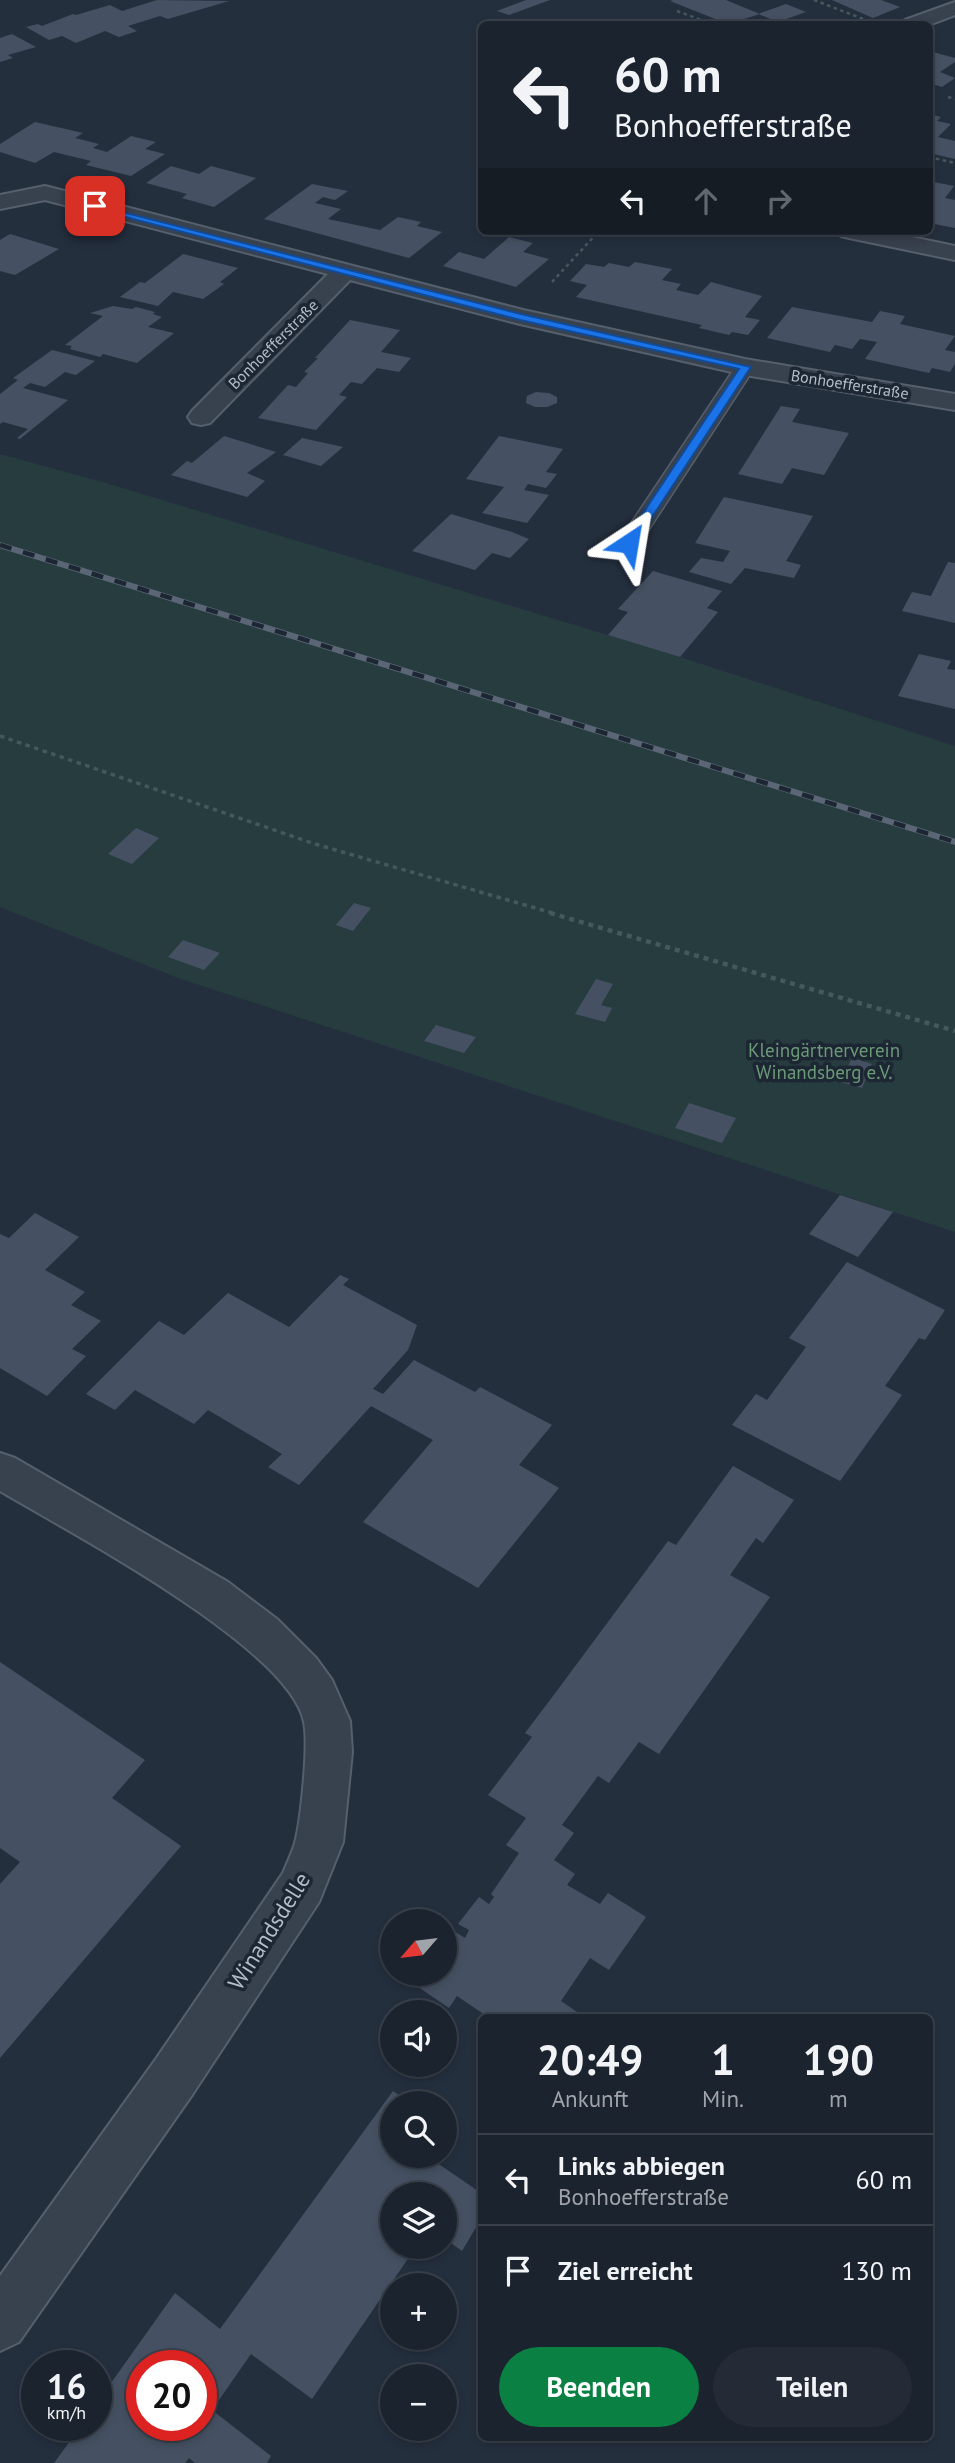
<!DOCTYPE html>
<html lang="de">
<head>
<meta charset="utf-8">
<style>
  :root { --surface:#1b232e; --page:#242b36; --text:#f1f3f6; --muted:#a0a4aa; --line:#39404a; --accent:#0b8043 }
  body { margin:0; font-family:"PT Sans",sans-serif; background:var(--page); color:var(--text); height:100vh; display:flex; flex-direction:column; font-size:26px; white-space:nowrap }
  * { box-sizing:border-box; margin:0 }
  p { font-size:23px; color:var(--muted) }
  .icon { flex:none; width:38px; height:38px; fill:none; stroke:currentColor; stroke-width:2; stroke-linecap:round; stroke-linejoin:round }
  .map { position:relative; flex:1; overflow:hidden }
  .panel { position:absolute; left:478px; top:2014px; width:455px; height:427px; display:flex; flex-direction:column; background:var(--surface); border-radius:10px; box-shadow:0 4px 10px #0003,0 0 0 2px var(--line) }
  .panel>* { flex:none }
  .banner { position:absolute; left:478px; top:21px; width:455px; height:214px; border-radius:10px; box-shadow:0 4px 10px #0003,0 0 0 2px var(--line); background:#1b232e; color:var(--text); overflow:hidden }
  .needle { width:46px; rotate:242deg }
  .buttons { position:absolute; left:380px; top:1909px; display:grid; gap:14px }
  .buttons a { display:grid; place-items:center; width:77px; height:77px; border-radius:50%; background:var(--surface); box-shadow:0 4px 10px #0003,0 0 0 2px var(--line); font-size:35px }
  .speed { position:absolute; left:21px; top:2350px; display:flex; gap:14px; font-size:35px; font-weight:700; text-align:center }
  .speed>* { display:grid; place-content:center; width:91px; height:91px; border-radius:50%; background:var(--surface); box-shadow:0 4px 10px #0003,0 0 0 2px var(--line); line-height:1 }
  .speed small { font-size:18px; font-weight:400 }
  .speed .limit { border:10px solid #d22; background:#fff; color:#111 }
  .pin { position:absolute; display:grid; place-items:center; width:60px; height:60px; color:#fff; margin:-30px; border-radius:14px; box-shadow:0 4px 10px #0006 }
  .me { position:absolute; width:77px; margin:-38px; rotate:33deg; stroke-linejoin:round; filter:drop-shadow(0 0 5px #0008) }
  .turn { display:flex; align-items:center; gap:24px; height:147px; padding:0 21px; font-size:32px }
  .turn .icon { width:91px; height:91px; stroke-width:2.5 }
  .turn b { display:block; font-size:49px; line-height:60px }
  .lanes { display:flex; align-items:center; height:66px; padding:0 21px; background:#0003; justify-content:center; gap:35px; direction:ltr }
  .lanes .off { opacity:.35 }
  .eta { display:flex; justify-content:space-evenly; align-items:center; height:119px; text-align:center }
  .eta b { font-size:42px; font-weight:700; line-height:49px }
  .button { display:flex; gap:14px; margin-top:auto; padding:14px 21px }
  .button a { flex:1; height:80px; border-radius:42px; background:var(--accent); color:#fff; font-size:28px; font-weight:700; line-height:80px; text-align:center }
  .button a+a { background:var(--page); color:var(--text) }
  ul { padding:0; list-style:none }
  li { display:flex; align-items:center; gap:21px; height:91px; padding:0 21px; border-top:2px solid var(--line) }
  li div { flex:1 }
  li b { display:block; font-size:26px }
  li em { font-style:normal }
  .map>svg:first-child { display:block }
  .green { fill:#263c3f }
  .building { fill:#455162; fill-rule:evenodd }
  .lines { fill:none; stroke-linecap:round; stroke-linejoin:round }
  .lane-casing { stroke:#565f6c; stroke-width:3 }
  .street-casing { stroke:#565f6c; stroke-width:4 }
  .path-far2 { stroke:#44595c; stroke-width:2.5; stroke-dasharray:3.5 3.5; stroke-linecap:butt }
  .path-far1 { stroke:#44595c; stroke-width:3.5; stroke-dasharray:4.5 4.5; stroke-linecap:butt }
  .path { stroke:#44595c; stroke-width:4.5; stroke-dasharray:5 5; stroke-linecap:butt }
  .lane { fill:#38414e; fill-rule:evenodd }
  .street { fill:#38414e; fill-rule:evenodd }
  .rail-casing { stroke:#5a6575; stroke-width:6 }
  .rail { stroke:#1d2633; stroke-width:4.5; stroke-dasharray:12; stroke-linecap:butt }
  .route { fill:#1a73e8; stroke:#114b97; stroke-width:2 }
  .labels { text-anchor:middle; stroke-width:7; stroke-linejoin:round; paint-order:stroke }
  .far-street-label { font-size:16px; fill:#b4bcc9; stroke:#1d2633 }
  .park-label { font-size:19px; fill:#6b9a76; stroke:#1d2633 }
  .near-street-label { font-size:23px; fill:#b4bcc9; stroke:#1d2633 }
</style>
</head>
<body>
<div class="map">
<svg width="955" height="2463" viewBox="0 0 955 2463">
  <rect width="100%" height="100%" fill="#242f3e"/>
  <!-- green -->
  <path class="green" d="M0 454 106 483 680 657 955 746V1232L178 978 0 907Z"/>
  <!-- building -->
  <path class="building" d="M157 0 229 1 168 19 160 16 128 26 137 31 119 37 105 31 76 43 62 36 49 40 26 27 38 24 42 26 73 14 76 15 110 5 122 11Z
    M526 0H550L509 15 497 11Z
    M673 0H726L760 14 728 24 670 1Z
    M832 0H881L900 7 873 18Z
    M786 4 806 12 778 22 758 14Z
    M12 34 36 47 8 55 13 58 0 62V38Z
    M929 51 955 58V62L940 72 955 78 942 87 929 83Z
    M929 114 941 117 937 121 951 124 938 137 955 141V159L929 153Z
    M35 122 83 133 75 138 99 144 93 148 107 152 131 136 156 142 145 149 165 154 131 176 86 165 91 161 54 152 35 163 0 152V144Z
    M171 166 199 174 211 166 256 178 214 207 182 198 187 194 146 183Z
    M929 181 954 186 945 198 955 200V228L929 223Z
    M312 184 348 191 335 200 323 197 315 203 341 209 328 219 380 230 398 217 421 222 417 226 442 232 409 258 264 219Z
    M10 234 59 249 15 275 0 271V240Z
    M509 237 533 243 523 252 549 259 516 287 443 266 459 252 484 259Z
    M183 254 238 268 220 282 224 284 203 299 173 292 158 306 120 297 140 282 145 283Z
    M635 262 672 269 662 280 681 284 676 290 698 295 711 282 762 296 745 317 760 320 748 335 732 332 729 335 699 328 702 325 576 297 587 285 570 281 586 264 604 267 609 263 629 267Z
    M113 306 132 309 136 307 155 312 153 314 162 317 148 327 174 333 137 363 103 354 100 357 70 349 72 346 65 345 103 316 90 313Z
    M792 307 872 322 880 311 905 316 900 324 955 336 945 350 955 352V364L950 372 932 368 929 373 865 359 877 342 860 339 852 349 835 345 830 352 767 338Z
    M350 320 400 330 381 352 411 358 399 372 377 368 362 384 351 382 339 395 347 397 316 430 258 418 288 385 296 387 308 373 304 372 318 358H315Z
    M52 350 95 361 76 375 65 372 45 387 30 383 23 388 68 400 20 439 17 438 28 429 3 422 0 424V394L18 380 13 378Z
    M536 392 549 393 557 397V403L547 407H535L526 403 527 396Z
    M781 406 800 409 792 422 849 433 824 475 792 468 782 484 738 474Z
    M224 436 276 452 247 473 265 481 247 497 171 475 187 461 192 463Z
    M499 436 563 449 546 472 557 474 546 488 528 484 524 490 549 495 527 523 482 513 504 487 466 479Z
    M302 438 343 447 321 466 283 455Z
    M724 497 813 516 786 561 801 565 794 578 745 568 731 584 689 572 701 558 723 562 730 551 695 543Z
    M451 514 512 532 529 539 510 558 492 553 475 570 412 551Z
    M948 562 955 563V623L902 611 912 592 931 596Z
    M653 571 722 591 707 608 718 612 680 657 608 635 628 612 618 609Z
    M919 654 951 661 947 669 955 670V709L898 696Z
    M136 828 159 838 132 864 108 854Z
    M354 903 371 908 353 931 336 925Z
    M183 940 220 953 204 970 168 957Z
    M596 979 613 984 601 1005 612 1008 605 1022 575 1014Z
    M436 1025 476 1037 464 1053 424 1041Z
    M852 1058 872 1064 862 1088 840 1082Z
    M689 1103 736 1118 722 1143 675 1128Z
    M840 1195 893 1212 858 1257 809 1234Z
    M35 1213 79 1237 45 1270 85 1292 71 1305 101 1321 72 1349 86 1356 47 1396 0 1368V1234L9 1238Z
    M847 1262 945 1310 925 1340 919 1338 885 1386 902 1395 840 1481 732 1425 756 1394 767 1400 806 1347 789 1338Z
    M340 1275 349 1279 343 1285 417 1325 408 1350 373 1389 383 1394 414 1360 475 1392 480 1387 552 1425 519 1465 559 1488 478 1588 363 1522 433 1440 371 1406 299 1485 268 1467 282 1454 208 1410 194 1424 135 1390 115 1410 86 1394 159 1321 184 1335 228 1293 289 1327Z
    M733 1466 794 1500 763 1543 756 1538 730 1575 770 1597 659 1754 639 1742 609 1783 598 1776 562 1825 574 1833 554 1860 575 1874 567 1885 600 1904 608 1893 646 1917 609 1970 590 1958 561 2001 580 2014 577 2018H483L485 2015 457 1996 449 2008 411 1982 417 1974H444V1935L449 1928 465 1938 469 1930 458 1924 479 1897 489 1904 494 1897 491 1894 519 1853 506 1845 526 1818 488 1795 532 1737 525 1733 556 1692 668 1541 676 1545Z
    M0 1662 145 1760 112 1798 181 1846 0 2058V1884L20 1862 0 1848Z
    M393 2091 412 2104H392V2156H427L481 2193V2219L462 2251 444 2238V2194H392V2247H416L312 2399 251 2354 212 2410 271 2456 267 2463H195L189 2458 185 2463H54L81 2426H96V2404L175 2293 220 2329ZM142 2366H201V2426H142Z"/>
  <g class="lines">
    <!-- lane casing -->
    <g class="lane-casing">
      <path id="lane" d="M745 361 755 367 640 543 637 548H621L618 543 738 363Z"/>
    </g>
    <!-- street casing -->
    <g class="street-casing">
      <path id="street" d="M955 2V15L929 25 902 24 905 20Z
        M45 186 523 310 745 359 955 394V410L745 375 520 324 350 280 210 423 201 425 192 423 188 417 192 411 328 274 45 200 0 209V195Z
        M837 231H883L955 246V260L849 238 841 236Z
        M0 1453 15 1458 228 1582 277 1619 316 1658 332 1680 350 1721 352 1752 343 1842 319 1902 192 2095 19 2342 0 2351V2276L156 2059 283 1873C287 1863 292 1853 295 1843 301 1820 309 1745 304 1722 289 1647 67 1531 0 1491Z"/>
    </g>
    <!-- path-far2 -->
    <path class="path-far2" d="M814 0 871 22
      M677 11 712 24
      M948 97 955 99
      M929 157 955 163
      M552 282 599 231"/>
    <!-- path-far1 -->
    <path class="path-far1" d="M0 736 315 844 556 914"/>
    <!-- path -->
    <path class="path" d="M550 913 955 1031"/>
    <!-- lane -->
    <use href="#lane" class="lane"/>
    <!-- street -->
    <use href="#street" class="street"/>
    <!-- rail casing -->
    <g class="rail-casing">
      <path id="rail" d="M0 545 955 842"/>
    </g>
    <!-- rail -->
    <use href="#rail" class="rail"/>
  </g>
  <!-- route -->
  <path class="route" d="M91 204 521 314 751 367 635 543 629 547 623 543 739 369 520 320 91 208Z"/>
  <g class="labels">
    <!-- far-street labels -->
    <g class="far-street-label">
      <text transform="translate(273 344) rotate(-45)" y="6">Bonhoefferstraße</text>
      <text transform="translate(850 384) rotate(9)" y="6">Bonhoefferstraße</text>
    </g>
    <!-- park labels -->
    <g class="park-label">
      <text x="824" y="1057">Kleingärtnerverein<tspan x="824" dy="22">Winandsberg e.V.</tspan></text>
    </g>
    <!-- near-street labels -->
    <g class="near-street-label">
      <text transform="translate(269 1931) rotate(-58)" y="8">Winandsdelle</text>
    </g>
  </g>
</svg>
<div class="buttons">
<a><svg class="needle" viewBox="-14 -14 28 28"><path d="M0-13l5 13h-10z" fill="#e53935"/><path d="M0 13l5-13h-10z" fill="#a0a4aa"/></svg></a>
<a><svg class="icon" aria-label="sound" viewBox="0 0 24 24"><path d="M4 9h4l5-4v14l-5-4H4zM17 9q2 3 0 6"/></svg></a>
<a><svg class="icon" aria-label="search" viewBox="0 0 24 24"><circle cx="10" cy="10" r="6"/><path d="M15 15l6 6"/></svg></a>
<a><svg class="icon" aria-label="layers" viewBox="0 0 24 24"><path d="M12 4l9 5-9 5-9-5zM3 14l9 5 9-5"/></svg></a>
<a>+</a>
<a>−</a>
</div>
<div class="speed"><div>16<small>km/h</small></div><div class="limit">20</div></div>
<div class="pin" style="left:95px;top:206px;background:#d93025"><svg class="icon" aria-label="arrive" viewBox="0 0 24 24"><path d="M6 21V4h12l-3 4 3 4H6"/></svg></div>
<svg class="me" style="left:629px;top:543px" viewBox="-20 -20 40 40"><path d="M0-17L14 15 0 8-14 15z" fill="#1a73e8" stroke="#fff" stroke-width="4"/></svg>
<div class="banner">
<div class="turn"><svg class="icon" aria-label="left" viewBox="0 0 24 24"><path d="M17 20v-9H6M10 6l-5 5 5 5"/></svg><div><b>60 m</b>Bonhoefferstraße</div></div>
<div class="lanes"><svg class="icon" aria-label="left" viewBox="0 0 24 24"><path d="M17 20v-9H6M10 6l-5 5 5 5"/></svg><svg class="icon off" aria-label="ahead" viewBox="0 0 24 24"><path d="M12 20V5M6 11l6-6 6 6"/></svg><svg class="icon off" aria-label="right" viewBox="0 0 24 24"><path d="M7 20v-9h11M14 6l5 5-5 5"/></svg></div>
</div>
<section class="panel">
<div class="eta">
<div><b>20:49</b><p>Ankunft</p></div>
<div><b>1</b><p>Min.</p></div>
<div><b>190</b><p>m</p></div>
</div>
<ul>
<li><svg class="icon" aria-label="left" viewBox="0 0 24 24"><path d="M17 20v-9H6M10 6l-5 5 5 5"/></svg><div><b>Links abbiegen</b><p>Bonhoefferstraße</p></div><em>60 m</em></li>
<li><svg class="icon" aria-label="arrive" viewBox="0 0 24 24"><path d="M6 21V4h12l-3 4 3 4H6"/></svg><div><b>Ziel erreicht</b></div><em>130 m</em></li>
</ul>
<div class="button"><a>Beenden</a><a>Teilen</a></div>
</section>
</div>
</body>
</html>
